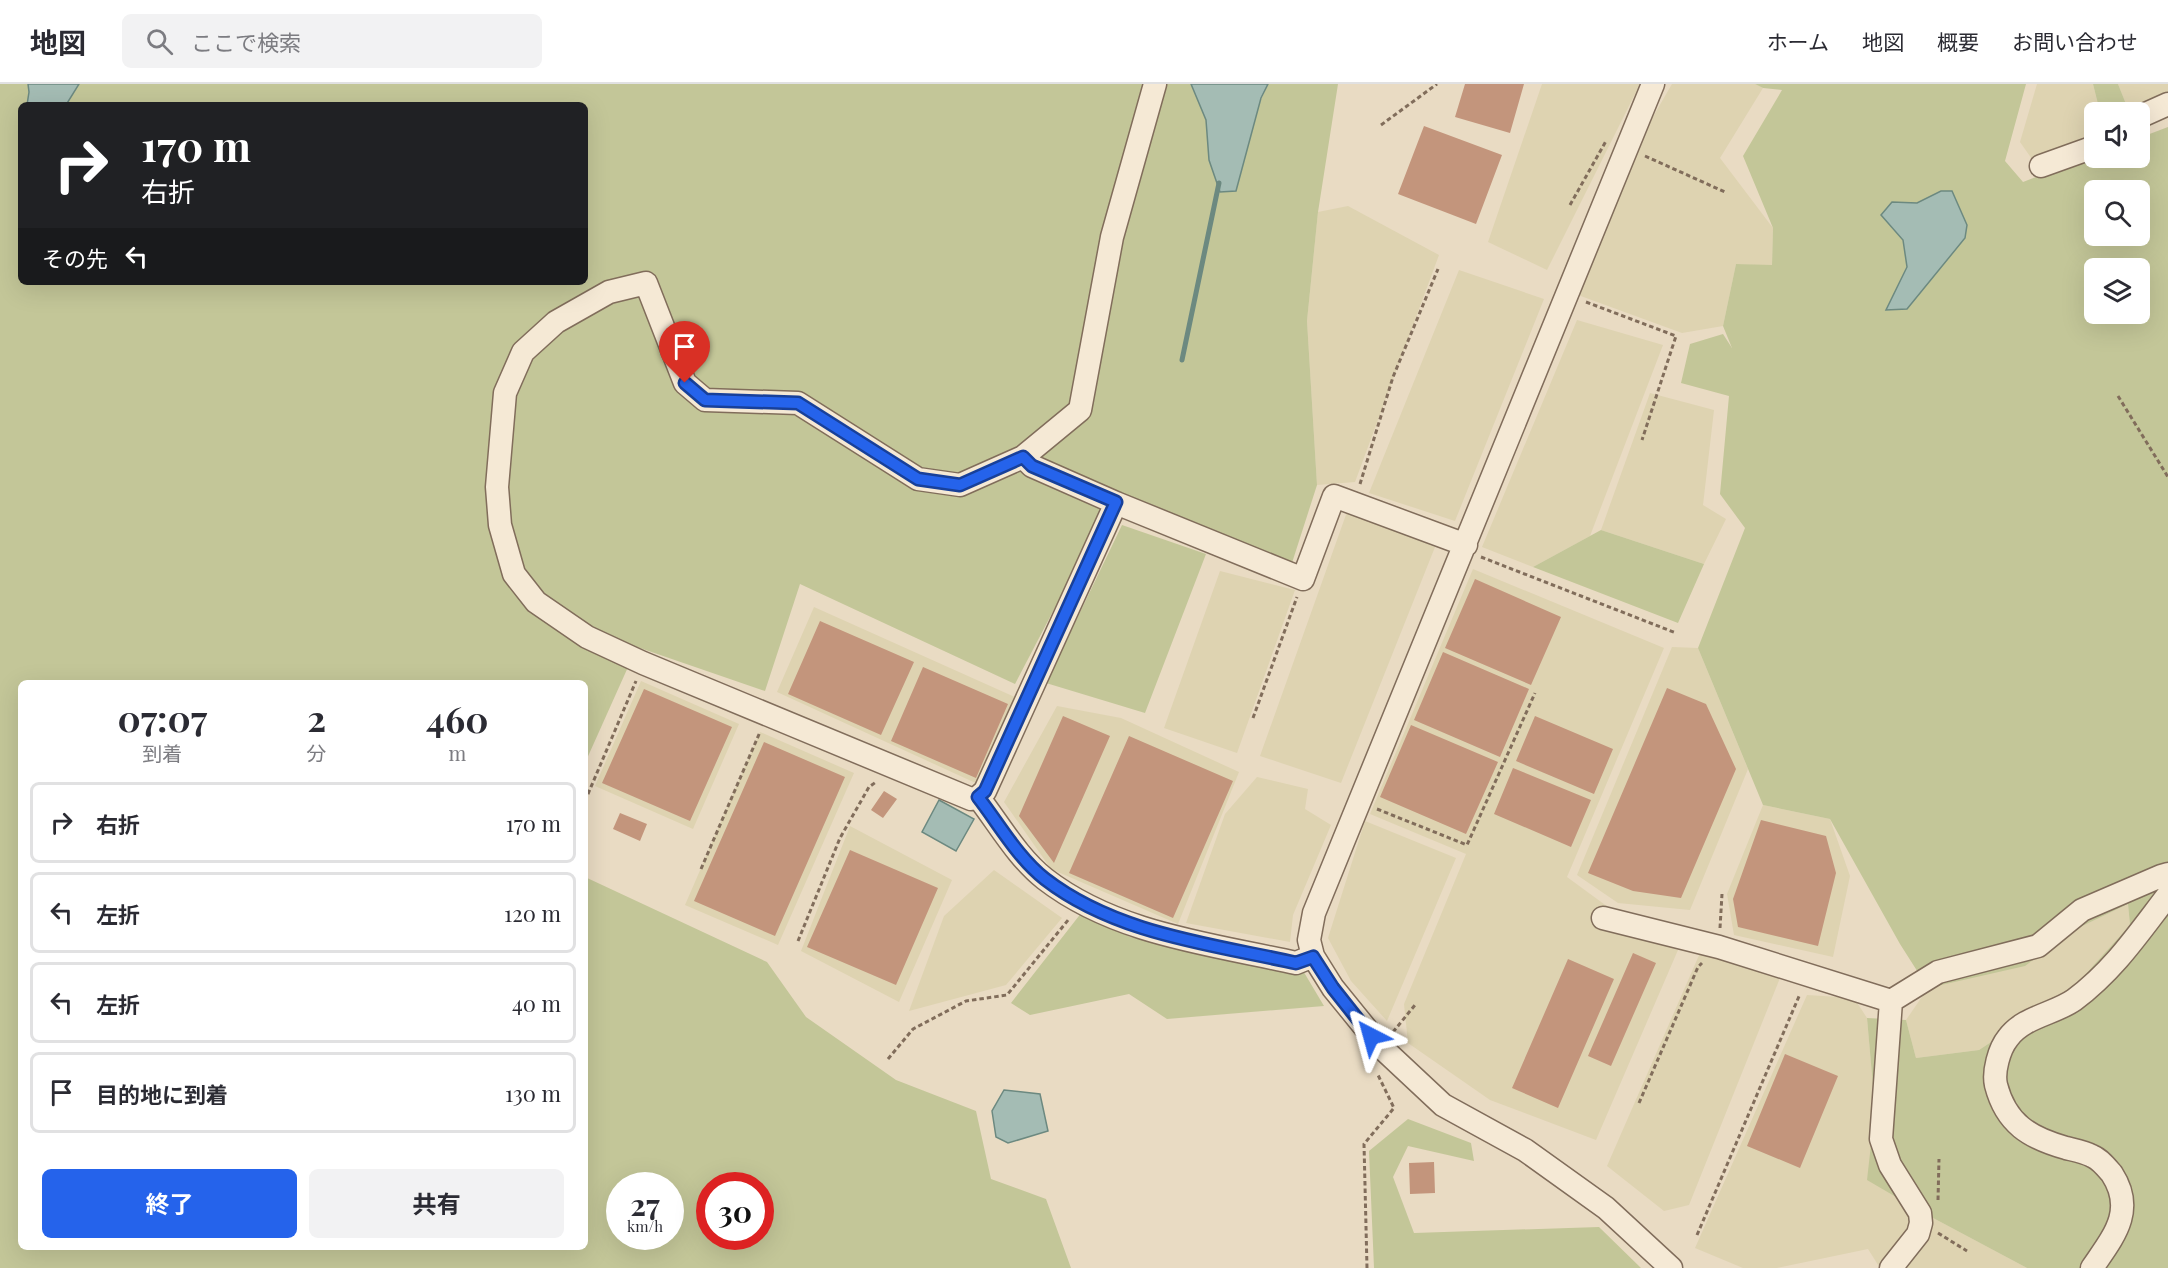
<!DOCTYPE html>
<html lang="ja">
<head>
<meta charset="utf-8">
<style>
  :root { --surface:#fff; --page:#f2f2f3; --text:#2b2b33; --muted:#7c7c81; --line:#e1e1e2; --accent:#2563eb }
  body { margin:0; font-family:"Playfair Display","Noto Sans JP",serif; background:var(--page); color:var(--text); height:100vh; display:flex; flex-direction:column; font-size:22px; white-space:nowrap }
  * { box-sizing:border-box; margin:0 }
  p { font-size:20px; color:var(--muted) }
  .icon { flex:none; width:33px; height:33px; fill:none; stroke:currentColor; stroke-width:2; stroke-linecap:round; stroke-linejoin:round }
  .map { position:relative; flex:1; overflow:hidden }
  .drawer { position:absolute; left:18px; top:596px; width:570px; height:570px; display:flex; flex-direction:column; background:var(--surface); border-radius:9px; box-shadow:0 6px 24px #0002 }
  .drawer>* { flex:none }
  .top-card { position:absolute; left:18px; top:18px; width:570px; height:183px; border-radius:9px; box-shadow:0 6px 24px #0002; background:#202124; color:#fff; overflow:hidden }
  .buttons { position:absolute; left:2084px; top:18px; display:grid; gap:12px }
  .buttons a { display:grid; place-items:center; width:66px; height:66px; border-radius:9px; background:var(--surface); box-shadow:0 6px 24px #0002; font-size:30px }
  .speed { position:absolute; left:606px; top:1088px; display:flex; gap:12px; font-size:30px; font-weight:700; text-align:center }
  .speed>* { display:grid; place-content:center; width:78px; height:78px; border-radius:50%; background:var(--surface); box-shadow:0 6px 24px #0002; line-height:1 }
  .speed small { font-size:15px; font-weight:400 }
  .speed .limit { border:9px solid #d22; background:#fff; color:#111 }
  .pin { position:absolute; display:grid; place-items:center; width:51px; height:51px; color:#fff; margin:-62px -26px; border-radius:50% 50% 50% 0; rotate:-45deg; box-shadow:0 0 6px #0007 }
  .pin .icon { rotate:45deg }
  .me { position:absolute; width:66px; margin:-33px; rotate:321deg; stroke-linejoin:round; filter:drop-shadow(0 0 4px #0008) }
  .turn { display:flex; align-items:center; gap:21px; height:126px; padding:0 24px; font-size:27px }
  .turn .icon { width:78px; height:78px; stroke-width:2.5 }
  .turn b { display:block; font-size:42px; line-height:51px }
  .then { display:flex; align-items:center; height:57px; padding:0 24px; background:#0003; gap:12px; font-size:22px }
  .eta { display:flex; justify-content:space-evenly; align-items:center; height:102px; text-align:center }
  .eta b { font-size:36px; font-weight:700; line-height:42px }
  .action { display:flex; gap:12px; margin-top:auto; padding:12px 24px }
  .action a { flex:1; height:69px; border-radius:9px; background:var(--accent); color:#fff; font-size:24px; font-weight:700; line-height:69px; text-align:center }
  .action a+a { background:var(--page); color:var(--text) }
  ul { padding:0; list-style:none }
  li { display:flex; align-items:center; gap:18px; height:81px; margin:0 12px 9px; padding:0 12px; border:3px solid var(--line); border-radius:9px }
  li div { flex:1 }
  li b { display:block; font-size:22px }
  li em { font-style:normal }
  header { display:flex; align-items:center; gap:36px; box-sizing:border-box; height:84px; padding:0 30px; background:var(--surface); border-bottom:2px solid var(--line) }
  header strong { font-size:28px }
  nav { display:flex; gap:33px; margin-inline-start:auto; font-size:21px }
  .search { width:420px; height:54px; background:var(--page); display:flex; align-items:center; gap:15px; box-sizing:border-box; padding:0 21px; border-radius:9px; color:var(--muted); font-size:22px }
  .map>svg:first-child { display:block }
  .farmland { fill:#ded3b1 }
  .green { fill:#c3c698; fill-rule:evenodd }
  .water { fill:#a4bcb4; stroke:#6c8980; stroke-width:1.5 }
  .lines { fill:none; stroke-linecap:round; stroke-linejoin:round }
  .stream { stroke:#6c8980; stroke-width:5 }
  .building { fill:#c3957c }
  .street-casing { stroke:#816d5b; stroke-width:25 }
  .path { stroke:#816d5b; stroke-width:3; stroke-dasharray:4.5 3; stroke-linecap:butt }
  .street { stroke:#f5e9d5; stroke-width:22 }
  .route-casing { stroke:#184099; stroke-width:15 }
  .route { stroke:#2563eb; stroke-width:10 }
</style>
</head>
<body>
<header>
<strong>地図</strong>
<div class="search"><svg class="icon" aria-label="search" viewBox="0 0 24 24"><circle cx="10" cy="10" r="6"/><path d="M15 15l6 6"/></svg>ここで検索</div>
<nav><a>ホーム</a><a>地図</a><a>概要</a><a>お問い合わせ</a></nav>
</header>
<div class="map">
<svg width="2168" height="1184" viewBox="0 0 2168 1184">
  <rect width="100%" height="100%" fill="#e9dbc3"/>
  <!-- farmland -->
  <path class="farmland" d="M1542 0H1640L1547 186 1488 158Z
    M1672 0H1755L1763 4 1720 74 1773 144 1772 182 1736 180 1723 242 1682 249 1578 211 1632 69Z
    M2037 0H2093L2100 28H2094V55L2034 78 2020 58Z
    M2118 0H2168V12L2128 25Z
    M1348 122 1439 171 1355 398 1317 401 1307 237 1318 128Z
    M1459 186 1544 215 1455 437 1369 409Z
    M1577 236 1663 261 1590 452 1533 483 1482 463Z
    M1650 309 1714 326 1703 421 1726 435 1704 480 1601 446Z
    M1348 425 1435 463 1341 699 1260 672Z
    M1473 485 1664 564 1567 793 1623 834 1610 841 1678 866 1596 1056 1490 1016 1408 959 1404 920 1466 770 1370 730Z
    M1220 487 1295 506 1237 669 1164 644Z
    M814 523 1017 614 980 701 777 608Z
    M1672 563 1698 564 1748 685 1690 826 1618 819 1577 791Z
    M641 597 739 640 693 745 595 702Z
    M1057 622 1121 634 1239 688 1178 840 1051 785 1004 718Z
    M760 648 854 689 778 861 685 821Z
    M1257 693 1308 705 1305 725 1331 741 1293 831 1290 858 1186 839 1225 730Z
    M1763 721 1830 735 1850 792 1833 873 1734 851 1727 810Z
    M1365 737 1456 774 1387 937 1351 897 1328 854Z
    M850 742 952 796 899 918 801 867Z
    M994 786 1062 834 1006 901 909 927 944 832Z
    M2128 820 2130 841 2073 904 1979 966 1916 974 1906 936 1928 904 2072 847Z
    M1700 869 1780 894 1689 1121 1664 1127 1607 1082Z
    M1807 911 1854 914 1867 934 1875 1025 1920 1127 2027 1184H1880L1868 1165 1777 1184H1743L1695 1164Z"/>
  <!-- green -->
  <path class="green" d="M0 0H28L29 8 27 21H21V198H585V21H66L79 0H1191L1206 36 1209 76 1220 108 1268 0H1338L1318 128 1307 237 1317 401 1291 482 1107 424 1015 600 800 500 765 607 637 563 585 679V598H21V1162H585V793L767 878 806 933 896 996 976 1027 991 1095 1046 1115 1071 1184H0ZM620 1101H670V1152H620ZM710 1101H760V1152H710Z
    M1755 0H2026L2005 77 2023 98 2094 71V74H2139V54L2168 43V1184H2027L1920 1127 1867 1096 1875 1025 1867 934 1906 936 1916 974 1979 966 2073 904 2130 841 2128 820 2072 847 2025 882 1928 904 1900 860 1830 735 1763 721 1698 564 1745 444 1720 410 1729 312 1681 299 1690 260 1723 250 1732 264 1723 242 1736 180 1772 181 1773 144 1743 72 1782 6 1763 4ZM2094 106H2139V152H2094ZM1941 107 1887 226 1907 183 1903 156 1917 119ZM2094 184H2139V230H2094Z
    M2093 0H2118L2128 25 2125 28H2100Z
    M1122 441 1206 470 1145 629 1046 599Z
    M1601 446 1704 480 1678 539 1533 483Z
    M1082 828 1130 853 1302 885 1324 922 1167 935 1129 910 1030 931 1011 919Z
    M1408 1035 1471 1059 1474 1077 1408 1062 1393 1093 1414 1149 1599 1143 1641 1184H1374L1369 1067Z"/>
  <!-- water -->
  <path class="water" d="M28 0H79L66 21H27L29 8Z
    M1191 0H1268L1261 14 1236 107 1220 108 1209 76 1206 36Z
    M1941 107H1952L1967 141 1965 154 1907 225 1886 226 1907 183 1903 156 1881 131 1892 118 1917 119Z
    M939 716 974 735 956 767 922 748Z
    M1004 1006 1040 1010 1048 1047 1008 1059 996 1053 992 1027Z"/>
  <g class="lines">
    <!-- stream -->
    <path class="stream" d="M1182 276 1219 99"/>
  </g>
  <!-- building -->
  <path class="building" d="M1465 0H1524L1510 49 1455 33Z
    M1424 42 1502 71 1476 140 1398 110Z
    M1475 495 1561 533 1531 601 1445 564Z
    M820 537 914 578 881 651 788 610Z
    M1443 568 1529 605 1500 673 1414 636Z
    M923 583 1008 620 976 694 891 657Z
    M1667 604 1706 620 1736 685 1681 814 1633 807 1588 789Z
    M644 605 732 643 690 737 602 699Z
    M1063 632 1110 652 1054 779 1019 732Z
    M1535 632 1613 665 1594 710 1516 677Z
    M1411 641 1498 678 1466 750 1380 713Z
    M1129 652 1233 697 1173 834 1069 789Z
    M764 658 845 693 775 852 694 817Z
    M1513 684 1591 716 1571 763 1494 730Z
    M884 707 897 715 883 734 871 726Z
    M620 729 647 740 640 757 613 745Z
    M1761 736 1826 752 1836 789 1818 862 1738 843 1733 815Z
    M850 766 938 804 896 901 807 863Z
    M1633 869 1656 879 1611 982 1588 972Z
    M1568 875 1614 895 1558 1024 1512 1004Z
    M1785 970 1838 992 1800 1084 1747 1062Z
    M1434 1078 1435 1109 1410 1110 1409 1079Z"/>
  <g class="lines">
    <!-- street casing -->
    <g class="street-casing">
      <path id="street" d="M1155 0 1112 153 1080 326 1023 373 1032 382 1116 419 1303 495 1334 412 1466 461
        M1653 0 1314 829 1309 856 1313 872 1333 904 1381 963 1443 1021 1525 1066 1606 1124 1671 1184
        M2139 33 2168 20
        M2041 82 2094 63
        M1023 373 960 401 918 395 798 319 705 316 685 299 646 199 609 208 556 238 523 268 505 309 497 403 500 441 514 490 536 518 587 553 643 579 971 715 978 713 985 707 1116 419
        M978 713C999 740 1018 774 1045 795 1116 850 1211 860 1296 879L1313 872
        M1603 834 1719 863 1891 917
        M1891 1184 1918 1150 1921 1139 1920 1129 1890 1081 1881 1055 1891 917 1938 888 2038 862 2082 826 2161 792 2168 790
        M2092 1184C2113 1153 2136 1127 2112 1090 2107 1084 2100 1075 2092 1072 2085 1068 2074 1066 2066 1064 2030 1054 2006 1040 1996 1001 1993 988 1999 965 2008 954 2023 933 2054 930 2074 916 2114 886 2138 850 2168 811"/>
    </g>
    <!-- path -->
    <path class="path" d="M1381 41 1437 0
      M1645 72 1725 108
      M1570 121 1606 57
      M1586 218 1676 252 1642 356
      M2118 312 2168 393
      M1360 400 1393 293 1438 185
      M1481 473 1676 549
      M1253 634 1297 513
      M585 717 636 597
      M1377 725 1467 761 1535 609
      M701 785 760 648
      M1720 844 1722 810
      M798 857 840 754 869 703 876 698
      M1393 948 1415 921
      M888 975 913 945 966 917 1007 911 1069 835
      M1639 1019 1698 883 1702 879
      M1938 1116 1939 1075
      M1938 1149 1967 1167
      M1697 1151 1800 910
      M1367 1184 1364 1060 1394 1024 1378 991"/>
    <!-- street -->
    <use href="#street" class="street"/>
  </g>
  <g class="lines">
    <!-- route casing -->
    <g class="route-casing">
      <path id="route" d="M685 299 705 316 798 319 918 395 960 401 1023 373 1032 382 1116 418 985 707 978 713C999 740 1018 774 1045 795 1116 850 1211 860 1296 879L1313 873 1333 904 1371 952"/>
    </g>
    <!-- route -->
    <use href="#route" class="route"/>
  </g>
</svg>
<div class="buttons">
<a><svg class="icon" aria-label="sound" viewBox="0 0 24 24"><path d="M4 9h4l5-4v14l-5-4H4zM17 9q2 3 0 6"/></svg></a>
<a><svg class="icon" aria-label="search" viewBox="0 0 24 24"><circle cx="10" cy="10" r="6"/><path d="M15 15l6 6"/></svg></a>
<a><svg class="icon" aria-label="layers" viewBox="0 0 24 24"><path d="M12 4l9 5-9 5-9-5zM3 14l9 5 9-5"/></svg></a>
</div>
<div class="speed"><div>27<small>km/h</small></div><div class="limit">30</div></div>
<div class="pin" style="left:685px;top:299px;background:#d93025"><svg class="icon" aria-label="arrive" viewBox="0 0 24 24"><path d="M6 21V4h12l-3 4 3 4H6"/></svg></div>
<svg class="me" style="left:1371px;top:952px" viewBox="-20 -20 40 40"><path d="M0-17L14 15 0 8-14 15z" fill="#2563eb" stroke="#fff" stroke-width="4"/></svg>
<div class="top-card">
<div class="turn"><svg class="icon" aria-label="right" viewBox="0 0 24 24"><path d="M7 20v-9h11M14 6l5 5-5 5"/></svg><div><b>170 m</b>右折</div></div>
<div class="then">その先<svg class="icon" aria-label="left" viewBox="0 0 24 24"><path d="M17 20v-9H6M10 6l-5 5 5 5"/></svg></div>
</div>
<section class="drawer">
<div class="eta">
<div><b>07:07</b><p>到着</p></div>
<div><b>2</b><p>分</p></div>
<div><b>460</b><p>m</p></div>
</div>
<ul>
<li><svg class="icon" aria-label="right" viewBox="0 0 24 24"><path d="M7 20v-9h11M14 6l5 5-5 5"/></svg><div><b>右折</b></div><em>170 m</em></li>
<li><svg class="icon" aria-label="left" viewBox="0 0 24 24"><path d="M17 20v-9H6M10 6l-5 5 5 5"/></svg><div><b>左折</b></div><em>120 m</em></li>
<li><svg class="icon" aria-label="left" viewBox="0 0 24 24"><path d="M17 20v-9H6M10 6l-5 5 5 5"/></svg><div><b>左折</b></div><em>40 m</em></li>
<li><svg class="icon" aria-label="arrive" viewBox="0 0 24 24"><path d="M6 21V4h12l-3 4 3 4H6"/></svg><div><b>目的地に到着</b></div><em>130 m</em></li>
</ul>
<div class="action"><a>終了</a><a>共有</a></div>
</section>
</div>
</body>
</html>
